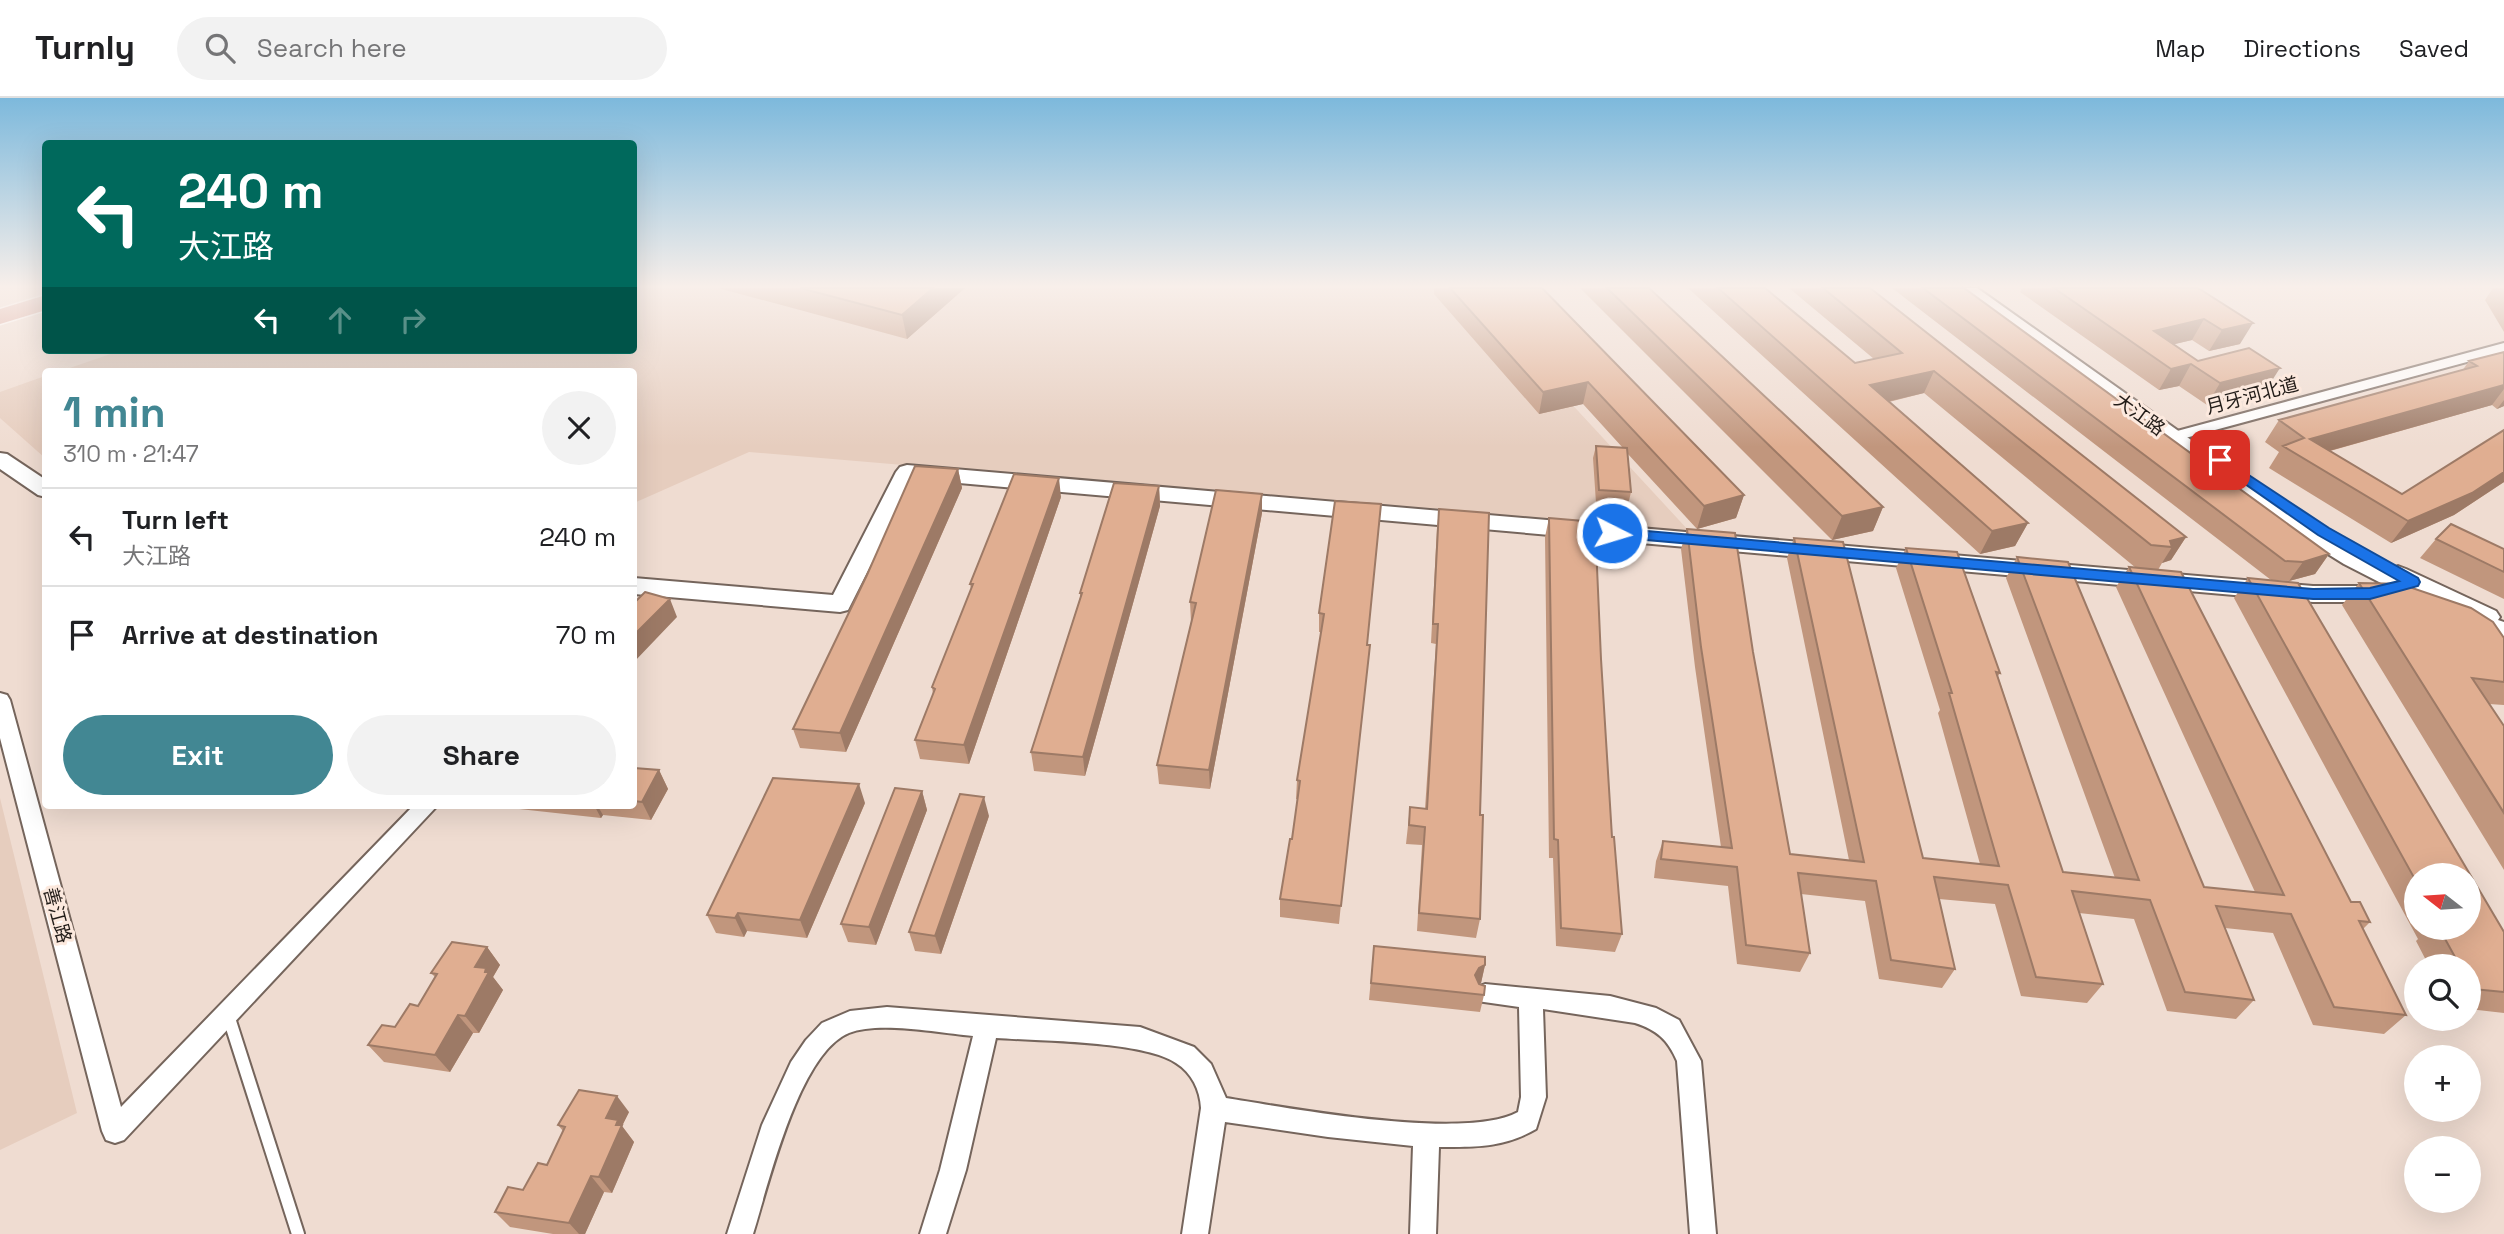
<!DOCTYPE html>
<html lang="en">
<head>
<meta charset="utf-8">
<style>
  :root { --surface:#fff; --page:#f2f2f2; --text:#202124; --muted:#757577; --line:#e0e0e0; --accent:#428793 }
  body { margin:0; font-family:"Space Grotesk","Noto Sans SC",sans-serif; background:var(--page); color:var(--text); height:100vh; display:flex; flex-direction:column; font-size:26px; white-space:nowrap }
  * { box-sizing:border-box; margin:0 }
  p { font-size:23px; color:var(--muted) }
  .icon { flex:none; width:38px; height:38px; fill:none; stroke:currentColor; stroke-width:2; stroke-linecap:round; stroke-linejoin:round }
  .map { position:relative; flex:1; overflow:hidden }
  .drawer { position:absolute; left:42px; top:270px; width:595px; height:441px; display:flex; flex-direction:column; background:var(--surface); border-radius:7px; box-shadow:0 7px 28px #0002 }
  .drawer>* { flex:none }
  .hud { position:absolute; left:42px; top:42px; width:595px; height:214px; border-radius:7px; box-shadow:0 7px 28px #0002; background:#00695c; color:#fff; overflow:hidden }
  .needle { width:46px; rotate:287deg }
  .buttons { position:absolute; left:2404px; top:765px; display:grid; gap:14px }
  .buttons a { display:grid; place-items:center; width:77px; height:77px; border-radius:50%; background:var(--surface); box-shadow:0 7px 28px #0002; font-size:35px }
  .pin { position:absolute; display:grid; place-items:center; width:60px; height:60px; color:#fff; margin:-30px; border-radius:14px; box-shadow:0 4px 10px #0006 }
  .me { position:absolute; width:77px; margin:-38px; rotate:95deg; stroke-linejoin:round; filter:drop-shadow(0 0 5px #0008) }
  .turn { display:flex; align-items:center; gap:24px; height:147px; padding:0 21px; font-size:32px }
  .turn .icon { width:91px; height:91px; stroke-width:2.5 }
  .turn b { display:block; font-size:49px; line-height:60px }
  .lanes { display:flex; align-items:center; height:66px; padding:0 21px; background:#0003; justify-content:center; gap:35px; direction:ltr }
  .lanes .off { opacity:.35 }
  .round { display:grid; place-items:center; flex:none; width:74px; height:74px; border-radius:37px; background:var(--page) }
  .head { display:flex; align-items:center; justify-content:space-between; height:119px; padding:0 21px }
  h1 { font-size:42px; font-weight:600; line-height:52px; color:var(--accent) }
  .cta { display:flex; gap:14px; margin-top:auto; padding:14px 21px }
  .cta a { flex:1; height:80px; border-radius:42px; background:var(--accent); color:#fff; font-size:28px; font-weight:600; line-height:80px; text-align:center }
  .cta a+a { background:var(--page); color:var(--text) }
  ul { padding:0; list-style:none }
  li { display:flex; align-items:center; gap:21px; height:98px; padding:0 21px; border-top:2px solid var(--line) }
  li div { flex:1 }
  li b { display:block; font-size:26px }
  li em { font-style:normal }
  header { display:flex; align-items:center; gap:42px; box-sizing:border-box; height:98px; padding:0 35px; background:var(--surface); border-bottom:2px solid var(--line) }
  header strong { font-size:33px }
  nav { display:flex; gap:38px; margin-inline-start:auto; font-size:24px }
  .search { width:490px; height:63px; background:var(--page); display:flex; align-items:center; gap:18px; box-sizing:border-box; padding:0 24px; border-radius:38px; color:var(--muted); font-size:26px }
  .map>svg:first-child { display:block }
  .built { fill:#e6cdbe }
  .lines { fill:none; stroke-linecap:round; stroke-linejoin:round }
  .service-casing { stroke:#75655c; stroke-width:16 }
  .minor-casing { stroke:#75655c; stroke-width:4 }
  .tertiary-casing { stroke:#75655c; stroke-width:4 }
  .trunk-casing { stroke:#fff; stroke-width:3 }
  .service { stroke:#fff; stroke-width:12 }
  .minor { fill:#fff; fill-rule:evenodd }
  .tertiary { fill:#fff; fill-rule:evenodd }
  .trunk { fill:#d49488; fill-rule:evenodd }
  .wall { fill:#c1967d; fill-rule:evenodd }
  .shaded-wall { fill:#9d7a66 }
  .building { fill:#e0ae91; stroke:#9d7a66; stroke-width:2 }
  .route { fill:#1a73e8; stroke:#114b97; stroke-width:2 }
  .labels { text-anchor:middle; stroke-width:6; stroke-linejoin:round; paint-order:stroke }
  .street-label { font-size:19px; fill:#221c18; stroke:#fce9de }
</style>
</head>
<body>
<header>
<strong>Turnly</strong>
<div class="search"><svg class="icon" aria-label="search" viewBox="0 0 24 24"><circle cx="10" cy="10" r="6"/><path d="M15 15l6 6"/></svg>Search here</div>
<nav><a>Map</a><a>Directions</a><a>Saved</a></nav>
</header>
<div class="map">
<svg width="2504" height="1136" viewBox="0 0 2504 1136">
  <rect width="100%" height="100%" fill="#efdcd1"/>
  <!-- built -->
  <path class="built" d="M634 190H1539L1480 207 1690 434 749 354 634 405V273H61L122 252H634Z
    M45 278H46L45 360 0 320V294Z
    M0 700 77 1015 0 1052Z"/>
  <g class="lines">
    <!-- service casing -->
    <g class="service-casing">
      <path id="service" d="M228 917 298 1136"/>
    </g>
    <!-- minor casing -->
    <g class="minor-casing">
      <path id="minor" d="M2504 245V254L2178 342H2166L2164 339 2166 336Z
        M0 595 7 597 10 602 121 1009 414 707H438L124 1042 115 1045 106 1042 102 1033 0 640Z
        M1485 886 1610 898 1656 910 1679 922 1701 963 1716 1136H1690L1677 963C1668 942 1657 932 1635 925L1543 911 1546 999 1536 1031C1503 1050 1476 1049 1439 1049L1436 1136H1410L1413 1048 1328 1039 1225 1024 1208 1136H1182L1201 1010C1200 992 1192 975 1176 965 1143 943 1039 943 996 940L966 1072 946 1136H920L940 1072 973 938C939 935 879 923 849 935 799 955 768 1088 753 1136H727L762 1027 791 964 806 942 822 925 850 913 887 909 1140 929 1194 949 1211 966 1226 1000C1290 1010 1465 1043 1518 1014L1521 999 1519 909 1477 903 1473 896 1477 889Z"/>
    </g>
    <!-- tertiary casing -->
    <g class="tertiary-casing">
      <path id="tertiary" d="M1957 190H1977L2294 415 2390 471 2398 468 2406 471 2496 513 2500 519 2498 522 2504 524V542L2461 524 2457 518 2459 515 2420 496 2411 499 2400 495 2370 504H2313L914 381 848 512 840 514 634 496V480L833 497 896 374 900 369 907 367 2313 488H2370L2381 485 2344 466 2278 425Z
        M0 355 7 356 46 382V399L38 397 0 371Z"/>
    </g>
    <!-- trunk casing -->
    <g class="trunk-casing">
      <path id="trunk" d="M46 197V212L0 226V211Z"/>
    </g>
    <!-- service -->
    <use href="#service" class="service"/>
    <!-- minor -->
    <use href="#minor" class="minor"/>
    <!-- tertiary -->
    <use href="#tertiary" class="tertiary"/>
    <!-- trunk -->
    <use href="#trunk" class="trunk"/>
  </g>
  <!-- wall -->
  <path class="wall" d="M718 190H965L907 241Z
    M1434 190H1542L1744 397 1736 420 1697 431 1627 355 1631 394 1628 407 1596 405 1593 360 1596 348 1623 350 1583 306 1539 316 1434 196Z
    M1580 190H1649L1883 409 1873 433 1832 442Z
    M1688 190H1765L1855 265 1874 261 1789 190H1870L2186 439 2171 462 2162 465 2158 472 2351 804 2370 824 2363 831 2406 917 2384 936 2313 927 2273 835 2225 830 2254 902 2236 921 2167 913 2134 821 2079 815 2103 886 2087 905 2021 898 1995 806 1939 801 1955 871 1942 890 1879 881 1865 803 1801 796 1810 855 1800 874 1737 866 1728 788 1654 780 1656 763 1663 743 1721 749 1695 569 1681 451 1687 431 1753 554 1790 756 1849 762 1787 460 1794 440 1923 760 1980 766 1938 615 1940 612 1896 470 1906 450 2000 575 1998 578 2063 774 2115 780 2006 480 2017 459 2204 789 2255 794 2116 489 2129 469 2136 470 1924 295 1889 304 2028 425 2015 448 1980 456Z
    M1892 190H1964L2329 456 2315 476 2289 483 2271 482Z
    M2022 190H2198L2240 246 2209 253 2192 242 2174 246 2198 263 2266 292 2207 307 2179 288 2159 292 2020 194Z
    M2493 190H2504V234L2485 202Z
    M2504 254V308L2497 311 2492 307 2330 353 2402 396 2504 332V384L2454 417 2391 445 2269 370 2279 354 2265 344 2279 322 2462 273 2469 263Z
    M958 371 962 390 846 654 800 650 793 631 867 477Z
    M1159 388 1160 408 1085 678 1034 673 1031 654 1080 500V495Z
    M1262 396V415L1210 691 1159 686 1157 667 1191 524 1190 504Z
    M1061 399 969 666 920 661 915 642 933 596 932 589 971 491 970 486Z
    M1381 406 1339 826 1280 819V801L1292 741 1298 701H1296L1297 682 1321 534H1319V515Z
    M1439 411 1480 717V821L1476 840 1417 833 1422 747 1406 746 1410 709 1425 711 1436 546 1431 545 1437 430Z
    M1549 420 1601 561 1612 739 1622 836 1615 854 1556 848 1553 760H1549L1545 439Z
    M2436 441 2504 451V501L2420 460Z
    M2248 480 2504 834V915L2469 911V868H2429L2416 843 2418 841 2234 500ZM2417 777 2469 830H2417Z
    M2359 485 2504 540V607L2489 606 2504 628V772L2342 507Z
    M634 670 659 672 668 691 651 722 603 717 601 720 493 708 489 707H634Z
    M922 693 927 712 876 847 848 844 841 826Z
    M865 705 807 840 747 833 744 839 716 835 707 817Z
    M989 718 941 856 915 853 909 834Z
    M1374 848 1485 867 1481 885 1478 886 1484 897 1480 914 1369 902Z
    M487 849 500 867 493 879 503 892 479 935H473L450 974 384 964 368 947 395 929 418 908 435 879 431 875Z
    M629 1014 622 1028 634 1044 612 1095 604 1094 585 1136H553L510 1129 495 1114 523 1092 547 1067 563 1033 558 1027Z"/>
  <!-- shaded-wall -->
  <path class="shaded-wall" d="M933 190H965L907 241 902 217Z
    M2204 221 2192 242 2146 253 2154 233Z
    M2253 225 2240 246 2209 253 2222 232Z
    M2191 266 2179 288 2159 292 2171 271Z
    M2280 270 2266 292 2207 307 2220 285Z
    M1934 273 1924 295 1861 310 1870 287Z
    M1588 284 1583 306 1539 316 1543 294Z
    M2504 287V291L2492 307 2304 360 2310 341Z
    M2504 302V308L2497 311Z
    M958 371 962 390 846 654 840 635Z
    M2504 374V384L2454 417 2391 445 2408 423Z
    M1059 380 1061 399 969 666 964 647Z
    M1159 388 1160 408 1085 678 1083 659Z
    M1262 396V415L1210 691 1209 672Z
    M1744 397 1736 420 1697 431 1704 408Z
    M1883 409 1873 433 1832 442 1842 418Z
    M2028 425 2015 448 1980 456 1992 433Z
    M2186 439 2171 462 2162 465 2172 449 2170 443Z
    M2329 456 2315 476 2289 483 2303 464Z
    M670 501 677 519 634 564V537Z
    M659 672 668 691 651 722 642 704Z
    M859 686 865 705 807 840 800 822Z
    M922 693 927 712 876 847 869 829Z
    M984 699 989 718 941 856 935 838Z
    M594 707H597L603 717 601 720Z
    M738 815 747 833 744 839 735 820Z
    M487 849 500 867 493 879 503 892 479 935 465 918 475 869Z
    M1485 867 1481 885 1475 888V877L1479 870Z
    M458 917 473 935 450 974 435 957Z
    M617 998 629 1014 622 1028 634 1044 612 1095 599 1079 606 1020Z
    M591 1078 604 1094 585 1136H579L569 1125Z"/>
  <!-- building -->
  <path class="building" d="M800 190H933L902 217Z
    M1450 190H1542L1744 397 1704 408 1588 284 1543 294Z
    M1607 190H1649L1883 409 1842 418Z
    M1718 190H1765L1855 265 1902 255 1823 190H1870L2186 439 2170 443 2172 449 2151 447 1934 273 1870 287 2028 425 1992 433Z
    M1923 190H1964L2329 456 2303 464 2285 463Z
    M2054 190H2198L2253 225 2222 232 2204 221 2154 233 2198 263 2249 250 2280 270 2220 285 2191 266 2171 271Z
    M2504 254V287L2310 341 2402 396 2504 332V374L2472 395 2408 423 2283 348 2304 340 2279 322 2477 268 2469 263Z
    M1596 348 1627 350 1631 394 1599 392Z
    M915 368 958 371 840 635 793 631 867 477Z
    M1014 376 1059 380 964 647 915 642 935 591 932 589 973 486H970Z
    M1114 385 1159 388 1083 659 1031 654 1082 495H1080Z
    M1216 392 1262 396 1209 672 1157 667 1196 505 1190 504Z
    M1335 403 1381 406 1367 547H1370L1341 808 1280 801 1290 741H1292L1300 683 1297 682 1324 516 1319 515Z
    M1439 411 1489 415 1480 717H1483L1480 821 1419 815 1425 729 1409 727 1410 709 1427 711 1438 526H1433Z
    M1549 420 1595 424 1601 561 1612 739H1614L1622 836 1561 830 1558 742 1554 741Z
    M2451 426 2504 451V474L2436 441Z
    M1687 431 1735 435 1753 554 1790 756 1864 764 1794 440 1843 444 1923 760 1999 768 1949 595H1952L1906 450 1957 454 2000 575 1996 574 2063 774 2139 782 2017 459 2068 464 2204 789 2284 797 2129 469 2181 474 2351 804H2360L2370 824 2359 823 2406 917 2334 909 2291 816 2216 808 2254 902 2185 894 2150 802 2072 793 2103 886 2036 879 2008 787 1934 779 1955 871 1891 862 1876 783 1798 775 1810 855 1746 847 1737 769 1661 761 1663 743 1732 750 1701 549Z
    M2248 480 2298 485 2504 834V894L2473 891 2469 885V868H2460L2439 830H2469V777H2417V785Z
    M2359 485 2410 486 2412 490 2471 510 2493 524 2504 540V584L2472 580 2504 628V715Z
    M645 494 670 501 634 537V505Z
    M634 670 659 672 642 704 634 703Z
    M773 680 859 686 800 822 738 815 735 820 707 817Z
    M895 690 922 693 869 829 841 826Z
    M960 696 984 699 935 838 909 834Z
    M452 844 487 849 475 869 486 870 485 874H489L465 918 458 917 435 957 368 947 382 927 395 929 410 906 418 908 437 876 431 875Z
    M1374 848 1485 859V867L1479 870 1475 877 1479 886 1485 888 1484 897 1371 885Z
    M579 992 617 998 606 1020 618 1022 616 1027H622L599 1079 591 1078 569 1125 495 1114 508 1089 523 1092 538 1065 547 1067 565 1029 558 1027Z"/>
  <!-- sky -->
  <linearGradient id="sky" x2="0" y2="1"><stop stop-color="#7db9dc"/><stop offset="0.54" stop-color="#f8efea"/><stop offset="1" stop-color="#f8efea" stop-opacity="0"/></linearGradient>
  <rect width="2504" height="349" fill="url(#sky)"/>
  <!-- route -->
  <path class="route" d="M2220 358 2329 430 2418 480 2420 484 2418 488 2370 501H2313L1612 439 1605 435 1612 430 2313 491 2370 490 2399 483 2318 437 2215 365 2213 362Z"/>
  <g class="labels">
    <!-- street labels -->
    <g class="street-label">
      <text transform="translate(2252 297) rotate(-15)" y="7">月牙河北道</text>
      <text transform="translate(2140 316) rotate(36)" y="7">大江路</text>
      <text transform="translate(58 817) rotate(75)" y="7">善江路</text>
    </g>
  </g>
</svg>
<div class="buttons">
<a><svg class="needle" viewBox="-14 -14 28 28"><path d="M0-13l5 13h-10z" fill="#e53935"/><path d="M0 13l5-13h-10z" fill="#757577"/></svg></a>
<a><svg class="icon" aria-label="search" viewBox="0 0 24 24"><circle cx="10" cy="10" r="6"/><path d="M15 15l6 6"/></svg></a>
<a>+</a>
<a>−</a>
</div>
<div class="pin" style="left:2220px;top:362px;background:#d93025"><svg class="icon" aria-label="arrive" viewBox="0 0 24 24"><path d="M6 21V4h12l-3 4 3 4H6"/></svg></div>
<svg class="me" style="left:1612px;top:435px" viewBox="-20 -20 40 40"><circle r="17" fill="#1a73e8" stroke="#fff" stroke-width="3"/><path d="M0-11L8 9 0 5-8 9z" fill="#fff"/></svg>
<div class="hud">
<div class="turn"><svg class="icon" aria-label="left" viewBox="0 0 24 24"><path d="M17 20v-9H6M10 6l-5 5 5 5"/></svg><div><b>240 m</b>大江路</div></div>
<div class="lanes"><svg class="icon" aria-label="left" viewBox="0 0 24 24"><path d="M17 20v-9H6M10 6l-5 5 5 5"/></svg><svg class="icon off" aria-label="ahead" viewBox="0 0 24 24"><path d="M12 20V5M6 11l6-6 6 6"/></svg><svg class="icon off" aria-label="right" viewBox="0 0 24 24"><path d="M7 20v-9h11M14 6l5 5-5 5"/></svg></div>
</div>
<section class="drawer">
<div class="head"><div><h1>1 min</h1><p>310 m · 21:47</p></div><a class="round"><svg class="icon" aria-label="close" viewBox="0 0 24 24"><path d="M6 6l12 12M18 6L6 18"/></svg></a></div>
<ul>
<li><svg class="icon" aria-label="left" viewBox="0 0 24 24"><path d="M17 20v-9H6M10 6l-5 5 5 5"/></svg><div><b>Turn left</b><p>大江路</p></div><em>240 m</em></li>
<li><svg class="icon" aria-label="arrive" viewBox="0 0 24 24"><path d="M6 21V4h12l-3 4 3 4H6"/></svg><div><b>Arrive at destination</b></div><em>70 m</em></li>
</ul>
<div class="cta"><a>Exit</a><a>Share</a></div>
</section>
</div>
</body>
</html>
